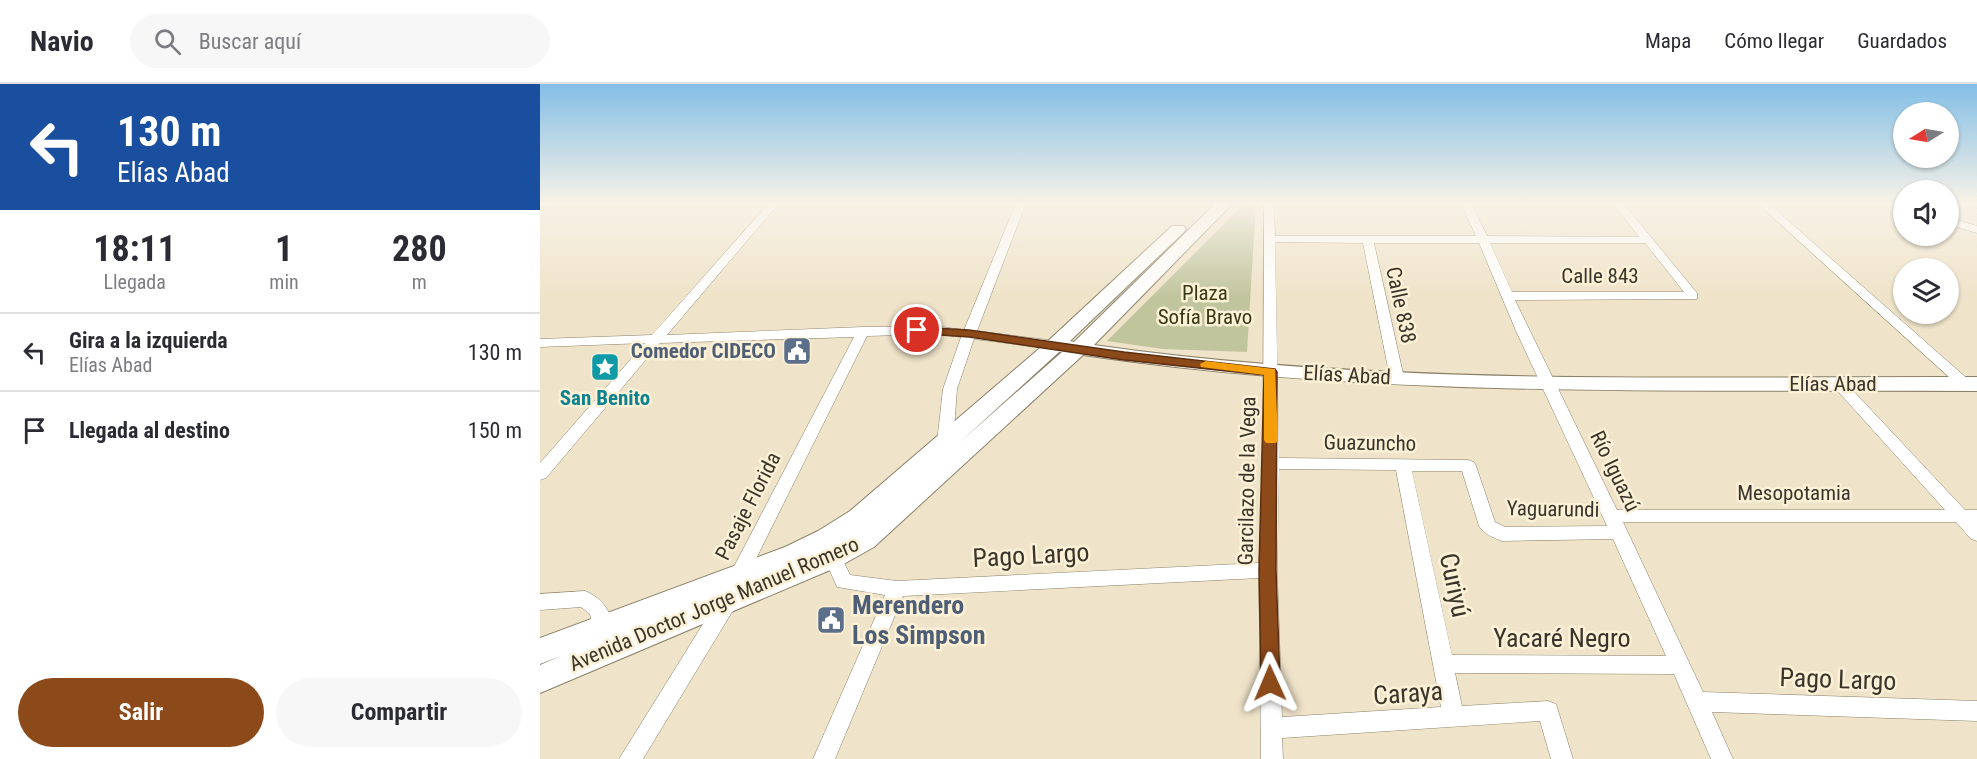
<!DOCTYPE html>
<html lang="es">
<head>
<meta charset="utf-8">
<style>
  :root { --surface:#fff; --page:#f7f7f7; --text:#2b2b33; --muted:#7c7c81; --line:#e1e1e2; --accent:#8c4919 }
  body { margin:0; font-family:"Roboto Condensed",sans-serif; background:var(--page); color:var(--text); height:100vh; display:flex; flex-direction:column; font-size:22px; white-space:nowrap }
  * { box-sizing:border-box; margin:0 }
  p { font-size:20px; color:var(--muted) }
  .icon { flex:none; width:33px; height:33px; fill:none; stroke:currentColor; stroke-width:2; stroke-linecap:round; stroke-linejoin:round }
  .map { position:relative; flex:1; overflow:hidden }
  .drawer { display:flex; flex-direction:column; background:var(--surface); width:540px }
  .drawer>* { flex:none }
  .banner { background:#1a4fa0; color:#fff; overflow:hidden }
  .needle { width:39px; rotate:259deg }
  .fabs { position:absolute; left:1353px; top:18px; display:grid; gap:12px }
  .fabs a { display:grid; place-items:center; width:66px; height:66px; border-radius:50%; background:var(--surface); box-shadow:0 2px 4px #0004; font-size:30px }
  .pin { position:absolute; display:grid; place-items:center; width:51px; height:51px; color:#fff; margin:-26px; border:3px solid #fff; border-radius:50%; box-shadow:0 2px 6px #0007 }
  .me { position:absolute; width:66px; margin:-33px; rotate:359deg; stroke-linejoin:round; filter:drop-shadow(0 0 4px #0008) }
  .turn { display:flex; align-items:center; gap:21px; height:126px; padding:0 18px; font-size:27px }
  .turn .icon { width:78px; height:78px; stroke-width:2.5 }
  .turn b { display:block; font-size:42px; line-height:51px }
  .eta { display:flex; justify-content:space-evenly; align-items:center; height:102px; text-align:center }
  .eta b { font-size:36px; font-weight:700; line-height:42px }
  .cta { display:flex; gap:12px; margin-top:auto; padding:12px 18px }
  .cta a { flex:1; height:69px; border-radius:36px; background:var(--accent); color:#fff; font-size:24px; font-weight:700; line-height:69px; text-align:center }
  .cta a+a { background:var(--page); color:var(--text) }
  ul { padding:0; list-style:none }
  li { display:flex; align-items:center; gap:18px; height:78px; padding:0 18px; border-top:2px solid var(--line) }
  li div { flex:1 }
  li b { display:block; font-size:22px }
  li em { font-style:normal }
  header { display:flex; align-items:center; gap:36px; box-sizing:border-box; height:84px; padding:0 30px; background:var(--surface); border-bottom:2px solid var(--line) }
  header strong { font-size:28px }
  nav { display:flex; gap:33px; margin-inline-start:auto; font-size:21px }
  .search { width:420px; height:54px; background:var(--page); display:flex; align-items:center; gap:15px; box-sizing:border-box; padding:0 21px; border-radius:33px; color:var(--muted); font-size:22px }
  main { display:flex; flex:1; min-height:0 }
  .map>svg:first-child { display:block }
  .green { fill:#c1c59e }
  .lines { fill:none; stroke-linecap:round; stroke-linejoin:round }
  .street-casing { stroke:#8b8068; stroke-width:1 }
  .secondary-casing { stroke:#8b8068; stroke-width:2 }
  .street { fill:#fff; fill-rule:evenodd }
  .secondary { fill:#fff; fill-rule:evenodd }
  .route { fill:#8c4919; stroke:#5b2f10; stroke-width:1.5 }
  .slow { fill:#f59e0b }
  .labels { text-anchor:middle; stroke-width:5; stroke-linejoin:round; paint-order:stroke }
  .street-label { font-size:21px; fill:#3a352b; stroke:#fcf1d6 }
  .park-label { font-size:21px; fill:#383a11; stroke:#fcf1d6 }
  .service-label { font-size:21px; font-weight:bold; fill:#4e5e75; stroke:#fcf1d6; text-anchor:end }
  .culture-label { font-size:21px; font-weight:bold; fill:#0d838f; stroke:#fcf1d6 }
  .near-street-label { font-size:26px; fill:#3a352b; stroke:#fcf1d6 }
  .near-service-label { font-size:26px; font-weight:bold; fill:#4e5e75; stroke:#fcf1d6; text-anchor:start }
</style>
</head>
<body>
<header>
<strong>Navio</strong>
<div class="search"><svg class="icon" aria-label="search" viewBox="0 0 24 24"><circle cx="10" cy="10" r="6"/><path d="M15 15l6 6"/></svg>Buscar aquí</div>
<nav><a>Mapa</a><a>Cómo llegar</a><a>Guardados</a></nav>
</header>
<main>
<section class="drawer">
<div class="banner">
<div class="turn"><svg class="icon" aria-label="left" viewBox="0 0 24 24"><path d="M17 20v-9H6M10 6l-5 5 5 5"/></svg><div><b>130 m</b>Elías Abad</div></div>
</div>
<div class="eta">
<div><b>18:11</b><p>Llegada</p></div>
<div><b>1</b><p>min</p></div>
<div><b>280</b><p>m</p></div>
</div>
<ul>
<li><svg class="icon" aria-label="left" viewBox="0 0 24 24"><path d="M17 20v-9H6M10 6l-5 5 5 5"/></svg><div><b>Gira a la izquierda</b><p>Elías Abad</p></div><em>130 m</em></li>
<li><svg class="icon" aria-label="arrive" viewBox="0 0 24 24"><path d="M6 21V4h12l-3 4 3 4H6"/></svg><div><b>Llegada al destino</b></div><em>150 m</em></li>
</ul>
<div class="cta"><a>Salir</a><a>Compartir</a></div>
</section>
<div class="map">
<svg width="1437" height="675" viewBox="0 0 1437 675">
  <rect width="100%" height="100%" fill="#efe3c9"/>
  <!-- green -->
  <path class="green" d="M705 119H716L707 268 623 265 567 257Z"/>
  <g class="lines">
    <!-- street casing -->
    <g class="street-casing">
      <path id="street" d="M0 119H58L53 122 0 123Z
        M229 119H239L127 251 323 243 395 242 424 246 476 119H486L437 247 515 257 522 261 515 265 434 255 417 305 413 358 405 363 397 358 403 305 421 253 395 250 327 252 204 499 197 501 190 499 188 494 314 253 120 259 6 394 0 396V379L105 259 0 263V255L112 251Z
        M724 119H734L735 152H936L921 119H931L947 152 1099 153 1073 119H1083L1157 209V215L975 216 1077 426H1405L1294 303 1292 300 1294 297H1304L1425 426H1437V457L1431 455 1416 438H1083L1163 608 1437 617V637L1172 628 1193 675H1171L1134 590 915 589 922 622 1008 617 1016 620 1033 675H1011L1000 637 742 654 743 675H721L719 494 363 512 295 675H273L345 511 297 503 280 464 283 459 289 457 295 459 310 491 357 497 719 479 723 379ZM735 158 823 159 850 294 857 298 864 294 834 159H939L976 247 1067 442 965 443 955 438 936 382 934 378 928 376 739 374ZM950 159H1105L1144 208H972ZM739 385 856 386 901 623 742 633 737 486ZM872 387H922L939 442C944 450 954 454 962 457L1073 455 1126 572 912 571Z
        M1217 119H1228L1430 297 1432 300 1430 303H1420Z
        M1352 119H1364V124Z
        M1428 119H1437V124Z
        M1408 133 1437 142V149L1408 140Z
        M45 507C64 514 79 536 69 556L62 558 55 556 50 530 41 523 0 526V510Z
        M188 509 195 511 197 517 195 523 103 675H79L181 511Z"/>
    </g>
    <!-- secondary casing -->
    <g class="secondary-casing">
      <path id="secondary" d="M676 119H693L554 261C846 303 1142 292 1437 293V307C1138 305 840 315 543 271L334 463 302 481 0 609V581L21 572 0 580V554L245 463 278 447 310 427 508 257 632 142H644L646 145 644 148 530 257 534 258ZM519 268H522L419 359Z"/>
    </g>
    <!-- street -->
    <use href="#street" class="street"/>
    <!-- secondary -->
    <use href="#secondary" class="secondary"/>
  </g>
  <!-- sky -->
  <linearGradient id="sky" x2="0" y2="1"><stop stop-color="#83bee6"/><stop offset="0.56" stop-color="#f8f2e7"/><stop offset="1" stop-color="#f8f2e7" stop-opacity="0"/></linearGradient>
  <rect width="1437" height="213" fill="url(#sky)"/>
  <!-- route -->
  <path class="route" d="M377 243 429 246 584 268 735 285 737 288 736 486 740 599 737 605 730 607 724 605 721 599 719 486 724 291 584 276 429 253 373 249 371 246Z"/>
  <!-- slow -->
  <path class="slow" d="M666 277 735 285 738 356 736 359H726L724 356V291L661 283 660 280Z"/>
  <!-- icons -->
  <defs>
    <g id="civic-square" transform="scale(1.5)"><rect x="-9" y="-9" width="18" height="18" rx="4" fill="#5c6f8a" stroke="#fcf1d6"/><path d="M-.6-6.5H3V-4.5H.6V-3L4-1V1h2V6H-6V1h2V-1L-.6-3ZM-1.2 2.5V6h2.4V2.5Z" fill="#fff"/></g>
    <g id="sight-square" transform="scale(1.5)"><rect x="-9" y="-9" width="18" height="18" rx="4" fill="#0f9aa8" stroke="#fcf1d6"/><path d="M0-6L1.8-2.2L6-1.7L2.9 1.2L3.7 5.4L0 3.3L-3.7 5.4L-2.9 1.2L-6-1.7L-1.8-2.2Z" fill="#fff"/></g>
  </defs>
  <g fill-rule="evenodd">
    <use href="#civic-square" x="257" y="267"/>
    <use href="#sight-square" x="65" y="283"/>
    <use href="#civic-square" x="291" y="536"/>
  </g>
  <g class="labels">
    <!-- street labels -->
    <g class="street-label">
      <text x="1060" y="199">Calle 843</text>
      <text transform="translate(861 221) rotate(78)" y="7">Calle 838</text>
      <text transform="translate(807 291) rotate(3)" y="7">Elías Abad</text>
      <text x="1293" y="307">Elías Abad</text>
      <text transform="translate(830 359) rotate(1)" y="7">Guazuncho</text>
      <text transform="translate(1075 387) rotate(64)" y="7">Río Iguazú</text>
      <text transform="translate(707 397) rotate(-89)" y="7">Garcilazo de la Vega</text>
      <text x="1254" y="416">Mesopotamia</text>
      <text transform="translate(208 422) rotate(-63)" y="7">Pasaje Florida</text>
      <text transform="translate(1013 425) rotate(1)" y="7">Yaguarundi</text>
      <text transform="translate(174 520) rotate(-23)" y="7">Avenida Doctor Jorge Manuel Romero</text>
    </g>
    <!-- park labels -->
    <g class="park-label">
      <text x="665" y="216">Plaza<tspan x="665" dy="24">Sofía Bravo</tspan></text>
    </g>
    <!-- service labels -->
    <g class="service-label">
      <text x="236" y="274">Comedor CIDECO</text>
    </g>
    <!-- culture labels -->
    <g class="culture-label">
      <text x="65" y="321">San Benito</text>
    </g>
    <!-- near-street labels -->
    <g class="near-street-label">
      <text transform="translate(491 471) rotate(-3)" y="9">Pago Largo</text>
      <text transform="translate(915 501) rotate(78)" y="9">Curiyú</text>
      <text x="1022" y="563">Yacaré Negro</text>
      <text transform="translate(1298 595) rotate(2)" y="9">Pago Largo</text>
      <text transform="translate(868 609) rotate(-4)" y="9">Caraya</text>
    </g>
    <!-- near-service labels -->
    <g class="near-service-label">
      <text x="312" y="530">Merendero<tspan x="312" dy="30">Los Simpson</tspan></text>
    </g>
  </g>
</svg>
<div class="fabs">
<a><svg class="needle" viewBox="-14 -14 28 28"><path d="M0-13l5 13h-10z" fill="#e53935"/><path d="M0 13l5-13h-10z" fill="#7c7c81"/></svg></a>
<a><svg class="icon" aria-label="sound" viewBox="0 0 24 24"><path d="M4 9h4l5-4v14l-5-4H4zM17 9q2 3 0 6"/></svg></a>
<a><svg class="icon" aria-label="layers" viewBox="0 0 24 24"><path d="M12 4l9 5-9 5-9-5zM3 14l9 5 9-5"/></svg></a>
</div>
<div class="pin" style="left:377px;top:246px;background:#d93025"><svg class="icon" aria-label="arrive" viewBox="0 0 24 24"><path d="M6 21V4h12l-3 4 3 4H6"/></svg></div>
<svg class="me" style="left:730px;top:599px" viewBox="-20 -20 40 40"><path d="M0-17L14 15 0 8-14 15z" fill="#8c4919" stroke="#fff" stroke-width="4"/></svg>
</div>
</main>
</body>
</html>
